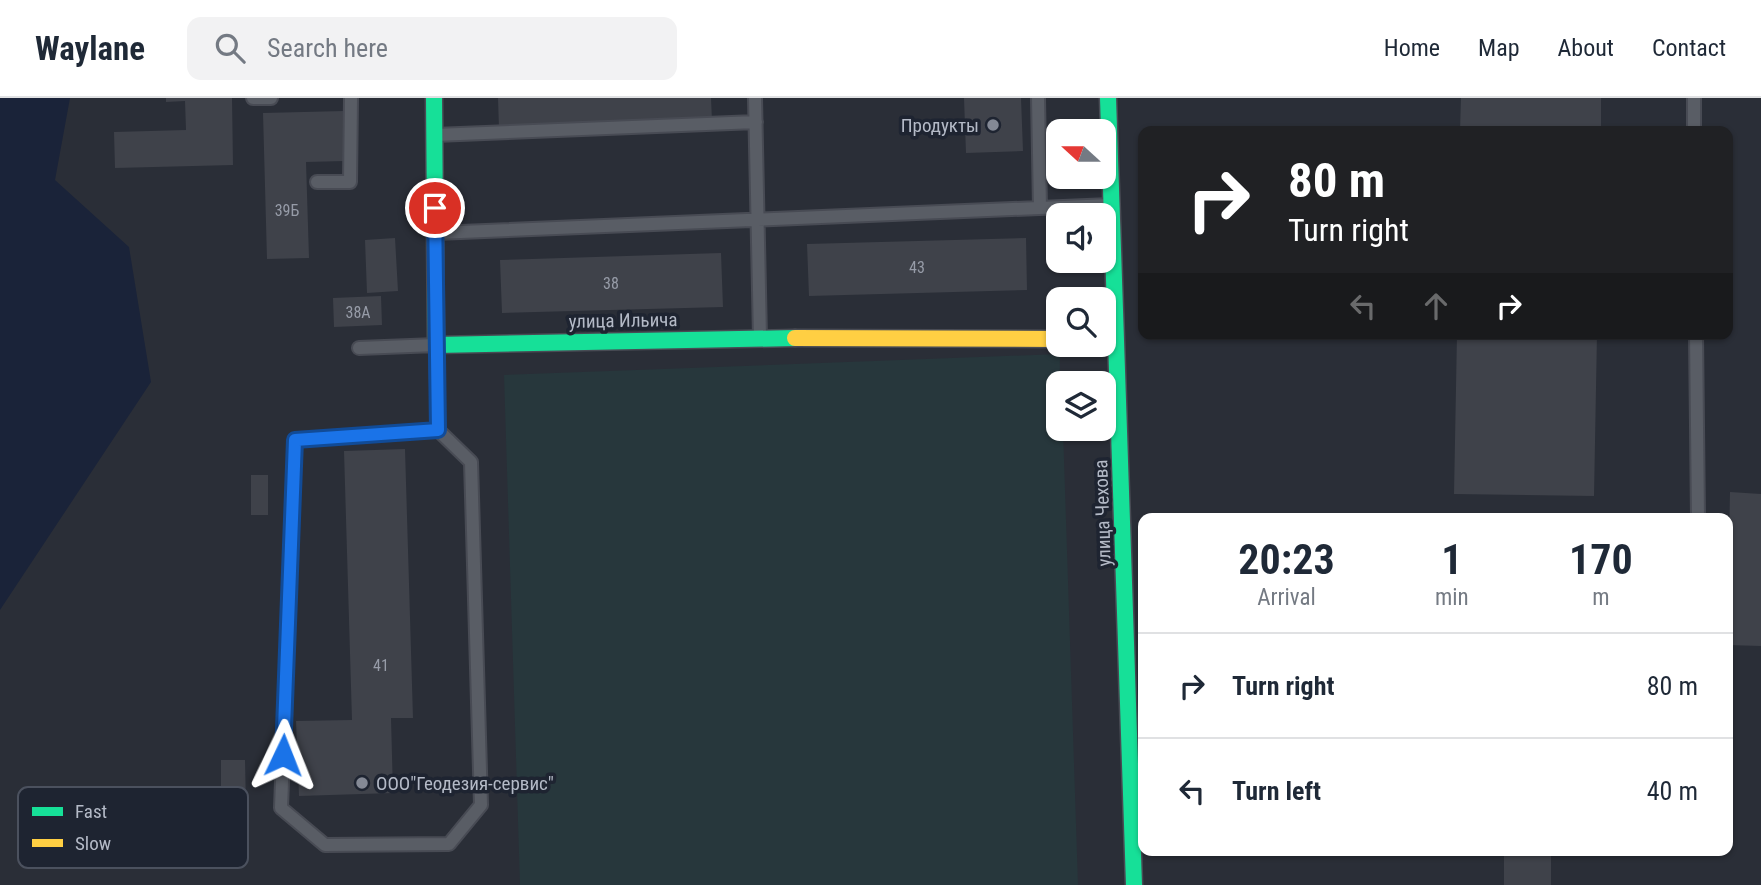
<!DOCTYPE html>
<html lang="en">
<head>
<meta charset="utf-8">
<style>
  :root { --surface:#fff; --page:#f2f2f3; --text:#1f2937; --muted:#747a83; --line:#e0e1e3 }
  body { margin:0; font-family:"Roboto Condensed",sans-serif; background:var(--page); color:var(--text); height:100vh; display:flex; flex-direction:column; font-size:26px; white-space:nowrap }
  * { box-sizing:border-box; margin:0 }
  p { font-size:23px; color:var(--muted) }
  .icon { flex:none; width:38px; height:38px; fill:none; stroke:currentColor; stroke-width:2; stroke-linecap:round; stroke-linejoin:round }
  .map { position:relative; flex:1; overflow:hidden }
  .side { position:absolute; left:1138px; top:415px; width:595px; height:343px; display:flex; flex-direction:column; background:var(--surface); border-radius:14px; box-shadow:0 2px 5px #0004 }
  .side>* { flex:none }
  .top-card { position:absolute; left:1138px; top:28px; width:595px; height:214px; border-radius:14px; box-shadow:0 2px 5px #0004; background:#202124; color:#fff; overflow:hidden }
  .needle { width:46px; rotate:291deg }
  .controls { position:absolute; left:1046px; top:21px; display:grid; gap:14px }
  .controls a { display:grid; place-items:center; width:70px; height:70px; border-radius:14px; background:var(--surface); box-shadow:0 2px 5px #0004; font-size:35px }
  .pin { position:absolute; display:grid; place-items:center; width:60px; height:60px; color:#fff; margin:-30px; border:4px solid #fff; border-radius:50%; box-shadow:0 2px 7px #0007 }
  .me { position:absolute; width:77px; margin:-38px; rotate:2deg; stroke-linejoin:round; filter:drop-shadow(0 0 5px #0008) }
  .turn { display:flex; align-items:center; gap:24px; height:147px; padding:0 35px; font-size:32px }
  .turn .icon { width:91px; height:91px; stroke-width:2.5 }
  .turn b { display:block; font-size:49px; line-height:60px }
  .lanes { display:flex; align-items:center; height:66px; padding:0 35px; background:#0003; justify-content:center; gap:35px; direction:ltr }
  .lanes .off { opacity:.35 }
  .eta { display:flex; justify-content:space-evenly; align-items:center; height:119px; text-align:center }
  .eta b { font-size:42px; font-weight:700; line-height:49px }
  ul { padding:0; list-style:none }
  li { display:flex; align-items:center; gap:21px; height:105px; padding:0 35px; border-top:2px solid var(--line) }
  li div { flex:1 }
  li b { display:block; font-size:26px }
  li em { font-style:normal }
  header { display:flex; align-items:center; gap:42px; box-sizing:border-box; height:98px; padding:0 35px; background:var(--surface); border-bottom:2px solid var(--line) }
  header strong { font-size:33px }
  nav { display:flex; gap:38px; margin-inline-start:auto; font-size:24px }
  .search { width:490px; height:63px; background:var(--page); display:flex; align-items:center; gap:18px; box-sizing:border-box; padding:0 24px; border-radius:14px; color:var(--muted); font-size:26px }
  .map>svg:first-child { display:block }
  .green { fill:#27373c }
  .water { fill:#1a2339 }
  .building { fill:#3f424a }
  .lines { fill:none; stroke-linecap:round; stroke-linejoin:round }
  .lane-casing { stroke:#484b54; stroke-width:16 }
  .fast-casing { stroke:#484b54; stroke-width:19 }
  .slow-casing { stroke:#484b54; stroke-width:19 }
  .lane { stroke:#595d65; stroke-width:12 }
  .fast { stroke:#16e098; stroke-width:16 }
  .slow { stroke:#ffcf43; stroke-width:16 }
  .route-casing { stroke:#114b97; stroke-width:18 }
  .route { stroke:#1a73e8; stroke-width:12 }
  .poi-dot { fill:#848995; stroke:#1e2431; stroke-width:2.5 }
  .labels { text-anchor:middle; stroke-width:7; stroke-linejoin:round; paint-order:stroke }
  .number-label { font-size:16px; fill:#979ca8 }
  .poi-label { font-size:19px; fill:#b4bac7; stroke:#1e2431; text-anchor:end }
  .street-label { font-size:19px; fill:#b4bac7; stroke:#1e2431 }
  .key { fill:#1e2431; stroke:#4b515e; stroke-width:2 }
  .key-label { font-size:19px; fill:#b4bac7 }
</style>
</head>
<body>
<header>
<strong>Waylane</strong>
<div class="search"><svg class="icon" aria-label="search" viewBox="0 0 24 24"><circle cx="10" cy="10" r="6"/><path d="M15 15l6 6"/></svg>Search here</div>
<nav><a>Home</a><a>Map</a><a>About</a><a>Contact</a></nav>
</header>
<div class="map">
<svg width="1761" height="787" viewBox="0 0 1761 787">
  <rect width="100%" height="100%" fill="#2a2e37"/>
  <!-- green -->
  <path class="green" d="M1060 256 1059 331H1063L1078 787H520L504 277Z"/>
  <!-- water -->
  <path class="water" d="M0 0H70L55 82 129 149 151 284 0 512Z"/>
  <!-- building -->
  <path class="building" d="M166 0H232L233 67 115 70 114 34 186 32 185 3 166 4Z
    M498 0H711L712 23 499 31Z
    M964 0H1021L1023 53 966 55Z
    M1461 0H1601V33H1460Z
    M344 13 345 63 306 64 309 160 267 161 263 15Z
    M395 140 398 193 367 195 365 142Z
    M1026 140 1027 192 809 198 807 146Z
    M721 155 723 209 502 215 500 162Z
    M381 198 382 227 334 229 333 200Z
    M1457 236H1597L1594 398 1454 396Z
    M405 351 413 620H391L393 695 299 698 296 623 352 622 344 353Z
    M251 377H268V417H251Z
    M1730 394 1761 396V548L1727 547Z
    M1615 415V420H1463V417Z
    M221 662H245L246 708H221Z
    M1504 755H1551V787H1504Z"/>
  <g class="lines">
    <!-- lane casing -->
    <g class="lane-casing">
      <path id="lane" d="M253 0H271
        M755 0 760 240
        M1038 0 1040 110
        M1694 0V33
        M435 37 756 24
        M317 84H350L351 0
        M436 135 1110 107
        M1696 236 1698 420
        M359 250 436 247 438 332 471 364 481 707 449 746 325 747 281 710 295 342 438 332"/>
    </g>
    <!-- fast casing -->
    <g class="fast-casing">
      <path id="fast" d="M434 0 436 247 795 240
        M1108 0 1134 787"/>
    </g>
    <!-- slow casing -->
    <g class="slow-casing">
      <path id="slow" d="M795 240 1059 241"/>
    </g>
    <!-- lane -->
    <use href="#lane" class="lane"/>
    <!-- fast -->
    <use href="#fast" class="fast"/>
    <!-- slow -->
    <use href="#slow" class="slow"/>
  </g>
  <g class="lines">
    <!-- route casing -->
    <g class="route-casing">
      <path id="route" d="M283 657 295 342 438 332 435 110"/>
    </g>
    <!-- route -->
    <use href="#route" class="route"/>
  </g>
  <!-- markers -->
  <g class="poi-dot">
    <circle cx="993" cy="27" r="7"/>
    <circle cx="362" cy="685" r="7"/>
  </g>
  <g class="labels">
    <!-- number labels -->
    <g class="number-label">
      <text x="287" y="118">39Б</text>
      <text x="917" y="175">43</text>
      <text x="611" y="191">38</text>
      <text x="358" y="220">38А</text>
      <text x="381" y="573">41</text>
    </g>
    <!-- poi labels -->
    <g class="poi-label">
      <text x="979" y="34">Продукты</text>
      <text x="376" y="692" text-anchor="start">ООО"Геодезия-сервис"</text>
    </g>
    <!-- street labels -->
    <g class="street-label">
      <text transform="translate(623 222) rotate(-1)" y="7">улица Ильича</text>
      <text transform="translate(1102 415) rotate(-92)" y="7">улица Чехова</text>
    </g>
  </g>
  <!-- legend -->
  <rect x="18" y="689" width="230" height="81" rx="10" class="key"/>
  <rect x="32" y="709" width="31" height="9" fill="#16e098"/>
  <rect x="32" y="741" width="31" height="8" fill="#ffcf43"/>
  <g class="key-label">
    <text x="75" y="720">Fast</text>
    <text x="75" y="752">Slow</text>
  </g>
</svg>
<div class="controls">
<a><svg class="needle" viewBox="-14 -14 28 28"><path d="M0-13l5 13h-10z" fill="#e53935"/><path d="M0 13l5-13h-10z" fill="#747a83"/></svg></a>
<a><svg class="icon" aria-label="sound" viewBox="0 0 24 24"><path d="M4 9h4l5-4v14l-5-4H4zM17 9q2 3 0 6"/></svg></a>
<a><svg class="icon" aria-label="search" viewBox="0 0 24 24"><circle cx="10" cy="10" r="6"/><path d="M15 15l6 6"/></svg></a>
<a><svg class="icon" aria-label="layers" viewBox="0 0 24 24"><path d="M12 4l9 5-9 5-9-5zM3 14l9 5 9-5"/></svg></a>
</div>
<div class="pin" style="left:435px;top:110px;background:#d93025"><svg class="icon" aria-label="arrive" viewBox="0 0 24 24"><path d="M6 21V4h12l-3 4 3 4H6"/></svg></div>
<svg class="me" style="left:283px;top:657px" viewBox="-20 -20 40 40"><path d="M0-17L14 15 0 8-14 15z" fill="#1a73e8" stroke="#fff" stroke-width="4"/></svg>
<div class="top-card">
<div class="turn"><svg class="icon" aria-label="right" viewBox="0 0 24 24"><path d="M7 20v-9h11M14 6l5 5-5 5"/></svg><div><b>80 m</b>Turn right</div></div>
<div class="lanes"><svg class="icon off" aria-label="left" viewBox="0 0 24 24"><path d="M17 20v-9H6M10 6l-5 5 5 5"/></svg><svg class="icon off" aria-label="ahead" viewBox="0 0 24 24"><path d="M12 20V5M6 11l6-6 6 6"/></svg><svg class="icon" aria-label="right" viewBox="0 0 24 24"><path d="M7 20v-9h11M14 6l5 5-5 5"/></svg></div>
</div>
<section class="side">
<div class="eta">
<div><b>20:23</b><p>Arrival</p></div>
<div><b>1</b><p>min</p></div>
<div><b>170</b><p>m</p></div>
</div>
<ul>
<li><svg class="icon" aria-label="right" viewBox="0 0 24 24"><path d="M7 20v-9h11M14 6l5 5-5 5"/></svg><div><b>Turn right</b></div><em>80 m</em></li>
<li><svg class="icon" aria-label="left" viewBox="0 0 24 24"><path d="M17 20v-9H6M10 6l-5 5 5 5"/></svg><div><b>Turn left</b></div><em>40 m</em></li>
</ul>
</section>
</div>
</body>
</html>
